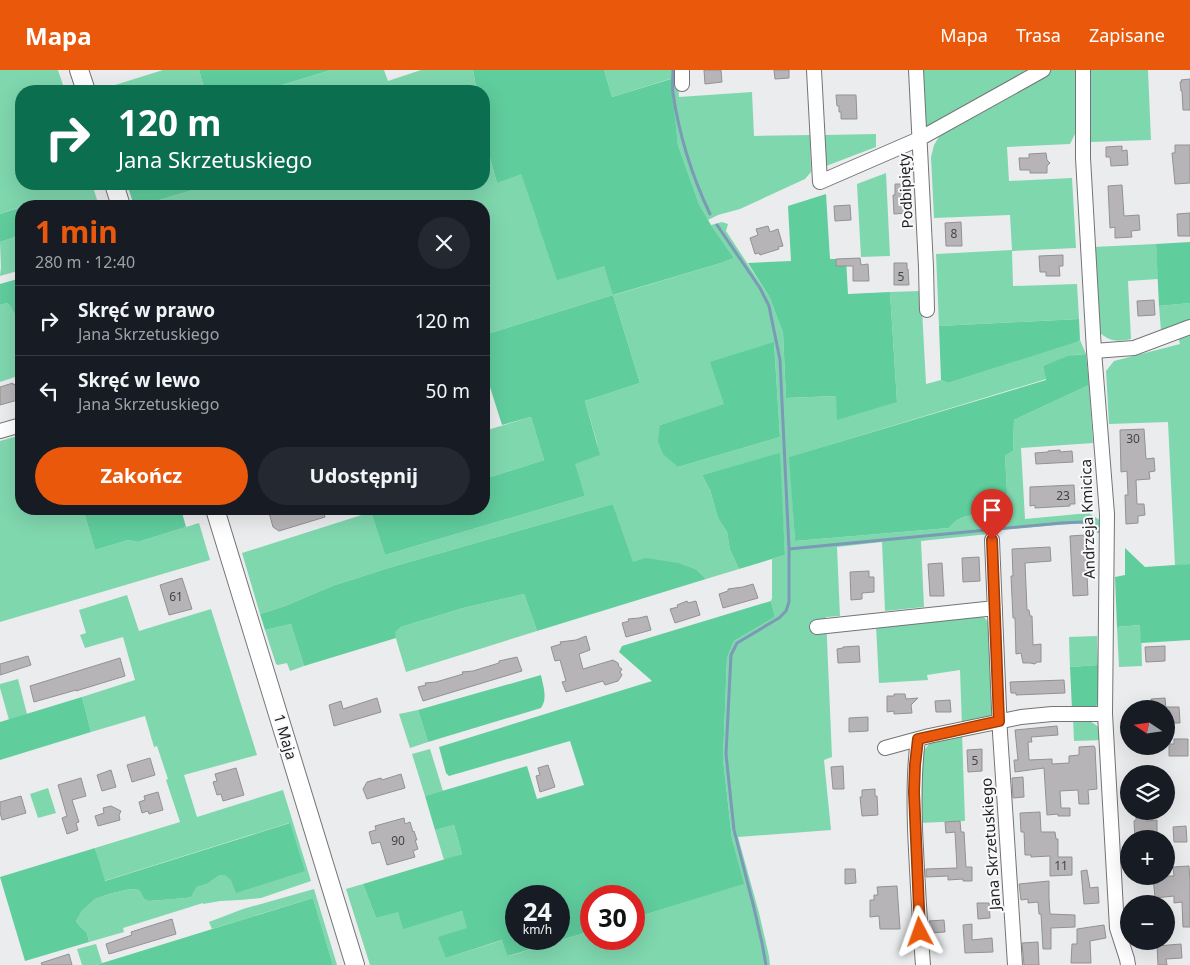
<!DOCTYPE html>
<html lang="pl">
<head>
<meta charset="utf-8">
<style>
  :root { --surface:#171b24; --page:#242831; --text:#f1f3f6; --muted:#9ea1a6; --line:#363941; --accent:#ea580c }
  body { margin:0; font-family:"Noto Sans",sans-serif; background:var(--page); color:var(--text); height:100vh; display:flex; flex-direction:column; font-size:19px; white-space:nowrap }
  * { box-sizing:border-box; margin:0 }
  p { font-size:16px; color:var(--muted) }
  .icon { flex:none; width:28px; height:28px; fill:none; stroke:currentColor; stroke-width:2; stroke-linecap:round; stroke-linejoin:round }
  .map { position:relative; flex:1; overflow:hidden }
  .details { position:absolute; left:15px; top:130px; width:475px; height:315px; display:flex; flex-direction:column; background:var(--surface); border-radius:20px; box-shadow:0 5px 20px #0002 }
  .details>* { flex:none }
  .banner { position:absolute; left:15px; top:15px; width:475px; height:105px; border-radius:20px; box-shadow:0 5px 20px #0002; background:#0b6e4f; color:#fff; overflow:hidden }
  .needle { width:32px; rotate:283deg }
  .fabs { position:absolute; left:1120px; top:630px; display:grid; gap:10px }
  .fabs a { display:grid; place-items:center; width:55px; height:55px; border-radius:50%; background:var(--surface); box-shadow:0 5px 20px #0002; font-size:25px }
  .speed { position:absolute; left:505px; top:815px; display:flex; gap:10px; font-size:25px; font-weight:700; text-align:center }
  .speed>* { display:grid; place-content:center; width:65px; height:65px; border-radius:50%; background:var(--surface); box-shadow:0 5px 20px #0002; line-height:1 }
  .speed small { font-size:12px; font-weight:400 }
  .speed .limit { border:8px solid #d22; background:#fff; color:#111 }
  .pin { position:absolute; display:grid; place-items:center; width:42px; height:42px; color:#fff; margin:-51px -21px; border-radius:50% 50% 50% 0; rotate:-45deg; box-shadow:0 0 5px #0007 }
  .pin .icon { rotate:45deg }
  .me { position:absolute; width:55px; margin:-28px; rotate:356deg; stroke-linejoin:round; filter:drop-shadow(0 0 4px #0008) }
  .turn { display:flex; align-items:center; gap:18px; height:105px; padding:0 20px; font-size:22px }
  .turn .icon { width:65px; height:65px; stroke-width:2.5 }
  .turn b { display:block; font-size:35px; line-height:42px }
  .round { display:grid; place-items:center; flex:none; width:52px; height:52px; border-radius:26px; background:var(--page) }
  .summary { display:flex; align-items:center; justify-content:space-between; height:85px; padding:0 20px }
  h1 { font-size:30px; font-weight:700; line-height:38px; color:var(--accent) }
  .button { display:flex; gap:10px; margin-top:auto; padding:10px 20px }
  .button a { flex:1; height:58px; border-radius:30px; background:var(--accent); color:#fff; font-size:20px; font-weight:700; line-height:58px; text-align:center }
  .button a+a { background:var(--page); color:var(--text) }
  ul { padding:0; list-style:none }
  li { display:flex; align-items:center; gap:15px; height:70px; padding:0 20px; border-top:1px solid var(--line) }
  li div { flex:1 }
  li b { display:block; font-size:19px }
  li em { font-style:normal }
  header { display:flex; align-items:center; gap:30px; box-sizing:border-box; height:70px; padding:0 25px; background:var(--accent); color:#fff }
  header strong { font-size:24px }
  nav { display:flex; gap:28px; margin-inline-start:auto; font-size:18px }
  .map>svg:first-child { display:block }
  .green { fill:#7fd7ae; fill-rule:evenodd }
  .forest { fill:#60cd9d; fill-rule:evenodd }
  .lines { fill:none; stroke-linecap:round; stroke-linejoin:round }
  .stream { stroke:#7c99b6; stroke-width:3 }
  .building { fill:#b6b4b6; stroke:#939192 }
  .minor-casing { stroke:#737476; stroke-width:16 }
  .major-casing { stroke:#737476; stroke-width:20 }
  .minor { stroke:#fff; stroke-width:14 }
  .major { stroke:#fff; stroke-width:18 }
  .route-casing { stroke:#983908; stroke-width:12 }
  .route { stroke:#ea580c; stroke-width:9 }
  .labels { text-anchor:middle; stroke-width:4; stroke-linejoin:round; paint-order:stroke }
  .number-label { font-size:12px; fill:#454446 }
  .street-label { font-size:15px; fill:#1f1f20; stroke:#f9f9fc }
</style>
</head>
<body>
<header>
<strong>Mapa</strong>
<nav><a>Mapa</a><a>Trasa</a><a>Zapisane</a></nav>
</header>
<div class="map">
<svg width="1190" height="895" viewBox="0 0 1190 895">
  <rect width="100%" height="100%" fill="#ebecee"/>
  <!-- green -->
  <path class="green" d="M0 0H58L65 21H21V114H92L99 136H21V141L17 138 0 144Z
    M163 0H199L205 21H99V20Z
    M331 0H384L388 11 421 0H473L476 17 458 21H262Z
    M604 0H677L679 27 752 22 754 66 810 65 811 102 805 109 740 139 718 145 708 150 699 134 678 75 670 9 612 27Z
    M919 0H1035L926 57 922 56Z
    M1051 0H1079L1078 52 1076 62 1070 74 1007 77 1009 111 1072 108 1076 178 1012 181 1013 216 1077 214 1079 249 939 256 936 184 1012 180 1010 145 934 148 931 87 934 75 943 60Z
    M1091 0H1148L1151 70 1090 72V9Z
    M876 64V77L826 96 824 65Z
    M484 67 497 113 521 103 537 151 604 196 614 225 721 193 734 188 711 155 722 152 728 154 726 161 770 228 783 263 786 328 836 326 897 332 890 222 921 221 926 314 941 310 948 313 1080 270 1086 284 1075 285 1043 296 1046 309 790 387 795 471 949 458C960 445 967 446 983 444L1007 420 1005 386 1013 381 1014 350 1089 315 1093 373 1021 378 1025 449 1089 443 1101 451V465L1082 453 998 460V463L921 471 924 537 885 541 882 472 837 477 840 546 826 547 832 687 824 690 831 760 738 767 759 843 769 886 770 895H370L346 819 363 814 376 848 398 841 403 858 462 841 468 858 446 888 503 870 509 886 591 861V869H634V848L743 814 732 769 723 689 727 588 734 571 775 547 771 531 772 528V489L785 485 779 384 702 405 710 420 718 448 727 462 730 480 739 499 706 509 697 500 633 493 613 434 395 496 335 515 285 536 260 544 242 483 371 442 385 485 585 426 574 394 599 385 597 373 585 331 640 313 613 225 484 265V136H139L213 114H484ZM774 272 780 367 678 397 660 355 725 334Z
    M886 103 890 186 861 187 857 114Z
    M21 165V200L0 206 1 197 0 172Z
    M1156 174 1158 209 1128 211 1131 269C1118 272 1109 272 1098 261L1093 177Z
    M7 233C14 238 14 248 21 252V305L0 312V235Z
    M1190 233V250L1161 261 1159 236Z
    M1190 261V494L1175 496 1168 352 1109 354 1106 301 1114 291 1180 274 1178 266Z
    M531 347 544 390 484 409V361Z
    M21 365V439H83L95 480 128 470 138 472 199 453 210 490 0 552V371Z
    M524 524 537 561 406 602 394 562 401 557 463 538Z
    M127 525 139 561 211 539 257 685 184 705 197 747 283 720 311 811 261 828 240 830 220 831 203 834V833L123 858 124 862 89 872 87 863 78 854 76 851 82 841 95 829 109 824 130 819 139 820 144 829 149 831 186 828 191 827 197 817 207 814 220 805H226L231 810 304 801 289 753 104 811 95 778 180 752 166 710 168 709 157 676 154 677 145 646 91 662 82 627 135 610 123 567 85 578 80 565 86 563 79 540Z
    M980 546 985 548 990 555 993 649 962 656 960 600 927 605 928 610 879 613 876 556Z
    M291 554 304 596 290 601 287 593 278 595 276 594 265 560Z
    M1141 555 1142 596 1119 597 1117 557Z
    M1097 566 1098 595 1070 597 1069 567Z
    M18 609 27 644 9 650 0 618V614Z
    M418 640 428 672 410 678 399 644Z
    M1073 648C1089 651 1100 651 1104 670L1074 671Z
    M962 662 965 751 919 753 920 685 930 673Z
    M430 679 443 721 425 726 412 684Z
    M48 718 56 743 38 748 30 724Z
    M454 755 462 784 444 790 435 760Z
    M314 819 337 895H333L313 828 212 859 209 852 243 839Z
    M96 874 102 893 96 895H82L77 879Z"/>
  <!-- forest -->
  <path class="forest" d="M199 0H331L262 21H205Z
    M473 0H604L612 27 671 9 678 75 699 134 711 155 734 188 721 193 613 225 640 313 585 331 600 385 575 394 585 426 385 485 371 442 382 439H484V409L544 390 531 347 502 355 484 298V265L613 225 604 196 557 210 521 104 497 113 484 67V21H458L476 17Z
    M127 114H213L139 136H134Z
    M826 124 830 189H846L848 224 890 222 897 332 837 350 836 326 786 328 783 263 770 228 748 193 791 191 788 136Z
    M18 138 21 141V165L0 172V144Z
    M1190 172V233L1159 236 1156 174Z
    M21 208V252C14 248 14 238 7 233L0 235V214Z
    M1079 249 1080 270 1076 272 948 313 941 310 939 256Z
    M774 272 780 367 678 397 663 384 658 371 660 355 724 334 710 292Z
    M1086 284 1089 315 1014 350 1013 381 1005 386 1007 420 1005 430 994 433 983 444C967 446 960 445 949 458L795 471 789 387 1046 310 1043 296 1068 286Z
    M780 383 785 485 739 499 730 480 727 462 718 448 710 420 702 405Z
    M613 434 633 492 646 488 678 493 697 500 706 509 537 561 524 524 463 538 401 557 395 562 396 568 304 596 291 554 265 560 260 544 285 536 335 515 395 496Z
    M83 439H181L186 457 138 472 128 470 95 480Z
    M1125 478 1145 497 1190 494V570L1141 573 1140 555 1117 557 1115 507 1125 505Z
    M771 531 775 547 734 571 727 588 723 689 732 769 744 814 634 848V826H591V861L508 886 502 870 446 888 438 867 467 858 462 841 403 859 398 842 376 848 363 814 462 784 454 755 435 760 425 726 527 696 537 729 584 715 570 671 449 706 446 703 439 677 652 611 619 582 622 576ZM516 826H559V869H516Z
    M1098 595 1099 629 1096 637 1086 641 1072 640 1070 597Z
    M541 605C543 616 548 628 541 638L428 672 418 640Z
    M82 627 91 662 0 690V652Z
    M290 753 305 801 236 823 231 810 225 805H220L207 814 197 817 191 827 186 828 149 831 144 829 139 820 130 819 109 824 95 829 82 841 76 851 78 854 87 863 89 872 25 891 0 807 95 778 105 811Z
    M313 828 333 895H96Z"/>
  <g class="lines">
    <!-- stream -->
    <path class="stream" d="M673 0C673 8 672 16 673 23 679 65 692 106 710 144
      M717 155 760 218 769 236 780 290 789 479V532L786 541 779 548 737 573 731 585 726 684 734 760 754 838 762 873 766 895
      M789 479 1061 453 1083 452 1099 461"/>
  </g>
  <!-- building -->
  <path class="building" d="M704 0H721L722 12 705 14Z
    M774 0H789V8L775 9Z
    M1190 9V40H1183L1182 21H1181L1180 12H1182L1181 10Z
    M836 25H856L857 49H841V42H839V36H837Z
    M1175 75H1190V113L1175 114 1172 83H1175Z
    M1122 76V81L1127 80 1128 95 1111 96 1110 87H1106V77Z
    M1046 83 1047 90 1050 93 1047 96V103H1030V100H1020L1019 88H1029V84Z
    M895 114H907L908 143 894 144 893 125H895Z
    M1122 115 1124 146 1139 145 1140 160 1131 161 1132 167 1115 168V157L1110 158 1108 116Z
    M850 135 851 150 835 151 834 136Z
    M1190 143V166H1178L1177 144Z
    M961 152 962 176H946L945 153Z
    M768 156 770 162 778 159 783 176 778 177 779 179 760 185 759 183 755 184 750 168 758 165 756 159Z
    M1063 185V196H1059L1060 206H1046V202H1040L1039 186Z
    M860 188 861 195 868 194 869 211H853V196H836V189Z
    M894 193H907V199H908L909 215H894Z
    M1154 230 1155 245 1138 246 1137 231Z
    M21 312V329L0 335V317L13 313V315Z
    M1144 359 1146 389 1154 388 1155 401 1149 402 1150 409 1136 410 1137 434H1144L1145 445 1138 446V453L1126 454 1125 425H1128L1127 401 1121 402 1120 360Z
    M1060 380V382L1072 381 1073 392 1036 394 1035 383 1048 382V381Z
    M1074 415 1075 434H1070V436L1035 438V435L1030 436V417Z
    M268 439H322L325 447 279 461 273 457Z
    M1085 465 1088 525 1073 526 1070 466Z
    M1050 477 1051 491 1025 493 1027 540H1029L1030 546H1032L1033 575 1041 574V592H1037L1035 594 1030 593H1023L1021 583 1016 584 1015 548H1013L1011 506H1013L1012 479Z
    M979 487 980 511 963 512 962 488Z
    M942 493 944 526H930L928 494Z
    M869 501V507H874V522L862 523V529L851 530 850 502Z
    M182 508 192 539 169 545 160 515Z
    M753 514 758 528 723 538 719 524 728 521V519L743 517Z
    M687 531 688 533 696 531 700 545 675 553 670 539 678 537 677 535Z
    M647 546 651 560 626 567 622 553 629 551 628 549 639 548Z
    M586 566 590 580 579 584 583 599 613 590 618 593 619 597 622 599 620 602 622 605 618 611 605 615 603 611 566 622 562 612 566 611 560 590 555 591 551 577 561 574 560 572 576 570Z
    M859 576 860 592 838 593 837 579 843 578V577Z
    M1165 576V591L1146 592 1145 577Z
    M28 586 31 595 0 605V594Z
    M517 587 522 601 423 631 418 617 426 615 425 613 436 612 463 604 462 602 473 601 499 593V591Z
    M120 588 125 606 76 621V620L34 632 30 616Z
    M1064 610 1065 623 1016 625V623H1011L1010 612Z
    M894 624H905L906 629 918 628 911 635 912 643 894 644V641L887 642V626H894Z
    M377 628 381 642 334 656 329 635 341 631 343 639Z
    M1165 628 1166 639H1151V629Z
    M950 630 951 642H936L935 631Z
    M1166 637H1179L1180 653H1166Z
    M868 647V661L849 662V648Z
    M1057 656 1058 665 1031 667 1032 672H1028L1029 690 1052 689V694L1069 693V686L1079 685V677L1094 676 1095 678 1097 719 1088 720 1089 734H1079L1078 720 1060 721 1061 738H1070V746H1058V744L1047 745 1044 698 1015 702 1014 690H1018L1015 660Z
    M1174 669H1188V686H1169V674H1174Z
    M982 679V701L968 702 967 680Z
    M150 688 155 705 132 712 127 695Z
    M548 695 555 717 540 722 536 706 540 705 538 698Z
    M843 696 844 719H833L831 697Z
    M236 698 244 725 223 731 221 724 217 725 213 712 217 711 215 704Z
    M111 700 116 717 102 721 97 705Z
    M401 704 405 718 367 729 363 719 367 712 381 708 382 710Z
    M1023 707 1024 727 1013 728 1012 708Z
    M81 708 86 726 72 730 79 752 76 753 78 760 67 764 62 748 67 746 58 715Z
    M875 719V726H877L878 745 862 746 860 727H862V720Z
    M158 722 163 740 149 744 148 741 142 743 139 732 145 730 144 726Z
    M21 726 26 743 2 750 0 742V732Z
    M111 736 121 741 119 745 120 750 98 756 95 746 104 743 103 738Z
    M1136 741H1147V751L1157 750V763L1147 764V768L1135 769 1134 751 1136 750Z
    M1040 742 1041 762H1055L1056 769H1058V787H1072V805L1050 806V786L1031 787V785H1025L1024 762H1021L1020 743Z
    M404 748 405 754 410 752 413 762 414 761 417 770H415L418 779 413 781 415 787 387 795 380 772 372 774 369 762 376 760 375 756Z
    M960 751 961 762H964L966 797H972V811H963V809L948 810V806L926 807V799L957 798 955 762 946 763 945 752Z
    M1186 756 1187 772H1174L1173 757Z
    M1189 796 1190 811V857H1183L1182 832 1174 833V826L1155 828 1153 806H1174L1173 797Z
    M845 799H855L856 813 845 814Z
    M1087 800 1090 818 1098 817 1099 833 1084 834 1081 801Z
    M1049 811V829L1050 844 1075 845V857L1051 858V879H1043L1041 844H1039L1038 832 1028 833V829L1021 830 1019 814Z
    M897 816 900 859H880L879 846 870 847V830H874V825H878L877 817Z
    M977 833H989L990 848 978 849Z
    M172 849 176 864 109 884 106 874 132 865 131 862Z
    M944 850 945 862 929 863V851Z
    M972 854V870L992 868 993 882 965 883 963 855Z
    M1104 855 1106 868 1090 871 1091 893H1071L1072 874H1077V859Z
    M1038 872 1039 895H1024L1022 873Z
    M1181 874 1182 888 1166 889 1167 895H1158L1157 876Z
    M69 884 72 895H42L41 893Z"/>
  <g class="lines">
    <!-- minor casing -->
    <g class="minor-casing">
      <path id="minor" d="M682 0V14
        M814 0 820 112 919 69 1043 0
        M916 0 926 197 927 240
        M1083 0V88L1094 281 1107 444 1105 644 1117 858 1127 889 1128 895
        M1094 281 1134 278 1190 257
        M0 361 21 355
        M992 470 1000 663 1006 753 1015 895
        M817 557 995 538
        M918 669C913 706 914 743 916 780 918 819 920 857 923 895
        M885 678 929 666 1021 647 1052 644H1105"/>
    </g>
    <!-- major casing -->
    <g class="major-casing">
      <path id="major" d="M79 0 86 21
        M114 114 121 136
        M215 439 355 895"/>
    </g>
    <!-- minor -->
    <use href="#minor" class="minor"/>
    <!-- major -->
    <use href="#major" class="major"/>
  </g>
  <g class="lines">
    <!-- route casing -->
    <g class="route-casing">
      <path id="route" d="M920 862 914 722 915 695 918 669 999 651 992 470"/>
    </g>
    <!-- route -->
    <use href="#route" class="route"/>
  </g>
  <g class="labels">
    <!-- number labels -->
    <g class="number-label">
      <text x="954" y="168">8</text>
      <text x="901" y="211">5</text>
      <text x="1133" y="373">30</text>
      <text x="1063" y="430">23</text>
      <text x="176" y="531">61</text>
      <text x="975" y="695">5</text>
      <text x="398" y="775">90</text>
      <text x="1061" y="800">11</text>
    </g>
    <!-- street labels -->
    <g class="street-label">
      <text transform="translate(906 121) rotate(-93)" y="5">Podbipięty</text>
      <text transform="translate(1088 449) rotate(-92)" y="5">Andrzeja Kmicica</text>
      <text transform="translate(285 667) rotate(73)" y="5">1 Maja</text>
      <text transform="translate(991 774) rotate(-94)" y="5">Jana Skrzetuskiego</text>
    </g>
  </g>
</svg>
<div class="fabs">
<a><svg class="needle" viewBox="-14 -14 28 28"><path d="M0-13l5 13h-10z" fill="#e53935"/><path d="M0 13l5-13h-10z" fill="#9ea1a6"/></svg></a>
<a><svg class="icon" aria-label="layers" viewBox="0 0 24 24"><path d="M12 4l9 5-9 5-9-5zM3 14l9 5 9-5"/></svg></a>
<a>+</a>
<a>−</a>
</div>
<div class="speed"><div>24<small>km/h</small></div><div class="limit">30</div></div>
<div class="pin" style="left:992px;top:470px;background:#d93025"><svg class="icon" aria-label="arrive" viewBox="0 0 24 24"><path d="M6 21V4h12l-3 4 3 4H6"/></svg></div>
<svg class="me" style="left:920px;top:862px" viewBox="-20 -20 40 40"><path d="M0-17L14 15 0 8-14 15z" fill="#ea580c" stroke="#fff" stroke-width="4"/></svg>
<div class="banner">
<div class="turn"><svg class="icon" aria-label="right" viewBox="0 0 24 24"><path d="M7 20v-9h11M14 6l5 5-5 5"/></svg><div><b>120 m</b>Jana Skrzetuskiego</div></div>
</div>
<section class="details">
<div class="summary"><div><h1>1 min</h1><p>280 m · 12:40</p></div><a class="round"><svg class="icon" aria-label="close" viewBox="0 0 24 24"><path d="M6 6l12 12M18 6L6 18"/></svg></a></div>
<ul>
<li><svg class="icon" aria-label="right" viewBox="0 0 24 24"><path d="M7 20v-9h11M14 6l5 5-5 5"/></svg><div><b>Skręć w prawo</b><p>Jana Skrzetuskiego</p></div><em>120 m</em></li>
<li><svg class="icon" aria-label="left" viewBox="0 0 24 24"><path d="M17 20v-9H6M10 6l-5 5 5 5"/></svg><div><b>Skręć w lewo</b><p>Jana Skrzetuskiego</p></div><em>50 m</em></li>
</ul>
<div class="button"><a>Zakończ</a><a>Udostępnij</a></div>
</section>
</div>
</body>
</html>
